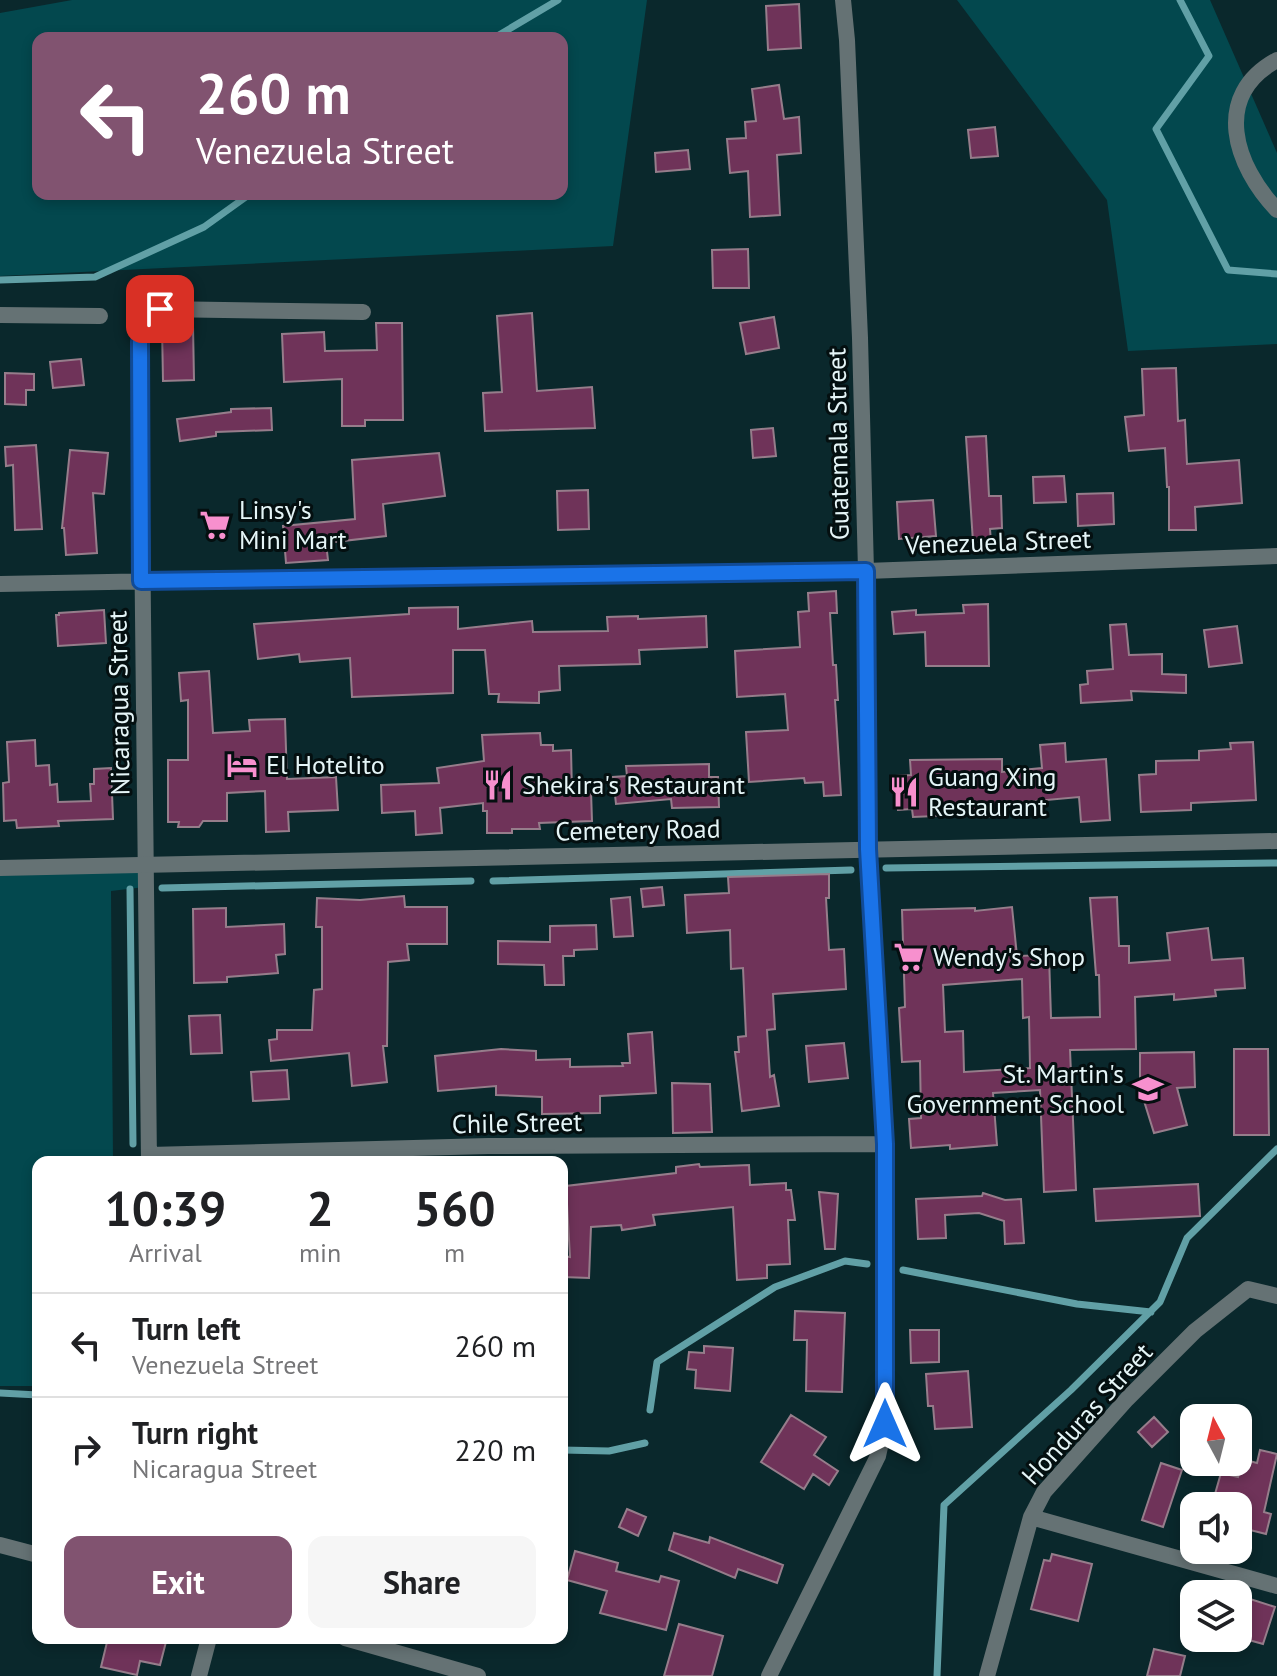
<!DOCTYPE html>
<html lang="en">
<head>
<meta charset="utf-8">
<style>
  :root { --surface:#fff; --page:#f6f6f6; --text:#202124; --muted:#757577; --line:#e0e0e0; --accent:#815370 }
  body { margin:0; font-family:"PT Sans",sans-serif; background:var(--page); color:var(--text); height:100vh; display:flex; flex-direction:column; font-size:30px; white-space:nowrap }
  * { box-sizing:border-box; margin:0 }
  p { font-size:26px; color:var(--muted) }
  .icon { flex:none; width:44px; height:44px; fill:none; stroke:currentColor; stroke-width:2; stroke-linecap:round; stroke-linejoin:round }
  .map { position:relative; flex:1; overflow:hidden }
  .sheet { position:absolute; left:32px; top:1156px; width:536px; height:488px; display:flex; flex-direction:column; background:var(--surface); border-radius:16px; box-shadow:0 4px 12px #0003 }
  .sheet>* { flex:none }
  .guide { position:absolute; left:32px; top:32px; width:536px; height:168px; border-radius:16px; box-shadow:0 4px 12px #0003; background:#815370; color:#fff; overflow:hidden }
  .needle { width:52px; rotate:353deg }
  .controls { position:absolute; left:1180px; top:1404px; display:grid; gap:16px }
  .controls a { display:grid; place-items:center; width:72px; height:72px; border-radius:16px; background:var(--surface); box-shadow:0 4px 12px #0003; font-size:40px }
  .pin { position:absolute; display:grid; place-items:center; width:68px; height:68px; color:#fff; margin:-34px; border-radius:16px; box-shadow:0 4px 12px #0006 }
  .me { position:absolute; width:88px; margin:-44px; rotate:0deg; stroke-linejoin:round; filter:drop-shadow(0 0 6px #0008) }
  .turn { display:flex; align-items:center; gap:28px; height:168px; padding:0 32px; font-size:36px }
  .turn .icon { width:104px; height:104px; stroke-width:2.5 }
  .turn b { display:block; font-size:56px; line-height:68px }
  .eta { display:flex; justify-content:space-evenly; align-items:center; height:136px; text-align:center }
  .eta b { font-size:48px; font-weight:700; line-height:56px }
  .action { display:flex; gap:16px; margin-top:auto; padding:16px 32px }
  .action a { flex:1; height:92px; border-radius:16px; background:var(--accent); color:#fff; font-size:32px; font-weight:700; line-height:92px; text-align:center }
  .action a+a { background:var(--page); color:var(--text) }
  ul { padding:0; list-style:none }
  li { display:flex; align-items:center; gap:24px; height:104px; padding:0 32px; border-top:2px solid var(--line) }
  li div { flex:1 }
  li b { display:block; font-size:30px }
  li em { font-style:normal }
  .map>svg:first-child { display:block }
  .green { fill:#03484e; fill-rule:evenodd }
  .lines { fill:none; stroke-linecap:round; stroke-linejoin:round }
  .stream { stroke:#61a0a6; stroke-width:7 }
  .building { fill:#6f3359; stroke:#967d8b; stroke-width:2; fill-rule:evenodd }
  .minor { stroke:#657274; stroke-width:16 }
  .tertiary { stroke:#657274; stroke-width:16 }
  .route-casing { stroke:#114b97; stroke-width:20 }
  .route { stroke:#1a73e8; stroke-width:14 }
  .labels { text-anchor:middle; stroke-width:6; stroke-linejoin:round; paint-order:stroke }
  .street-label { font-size:26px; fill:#e5f5f7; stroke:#040f10 }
  .poi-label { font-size:26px; fill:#e5f5f7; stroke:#040f10; text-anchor:start }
</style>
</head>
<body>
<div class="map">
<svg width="1277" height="1676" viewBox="0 0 1277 1676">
  <rect width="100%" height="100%" fill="#0a282c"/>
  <!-- green -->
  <path class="green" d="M72 0H647L613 246 0 276V13ZM38 38H562V194H38Z
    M957 0H1210L1277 153V344L1128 351 1107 200Z
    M141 866 145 887 111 891 113 1162H38V1386H0V867Z"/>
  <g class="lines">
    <!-- stream -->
    <path class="stream" d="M1180 0 1209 56 1156 129 1228 270 1277 274
      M494 38 558 0
      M0 280 95 277 204 227 250 194
      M886 868 1277 863
      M493 881 851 870
      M162 888 471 881
      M130 889 133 1144
      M903 1270 1077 1304 1151 1312
      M0 1393 38 1395
      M650 1410 657 1362 775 1287 845 1261 867 1264
      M562 1450 609 1451 645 1443
      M937 1676 944 1505 1071 1390 1160 1302 1187 1238 1277 1149"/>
  </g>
  <!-- building -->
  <path class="building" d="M799 4 801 48 768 50 766 6Z
    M779 85 784 119 799 117 801 153 777 155 780 215 750 217 748 171 730 173 727 139 746 138 745 122 756 121 752 89Z
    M995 127 998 156 971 158 968 130Z
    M688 150 690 169 656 172 655 153Z
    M748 249 749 288H713L712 250Z
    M532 313 537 391 592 387 595 428 485 431 483 393 502 392 497 316Z
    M774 317 779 348 746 354 740 323Z
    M376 323H402L403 420H365V426H342V379L284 382 282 334 324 332 325 351 377 350Z
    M193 326 194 380 163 381 162 327Z
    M81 359 84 385 53 388 50 362Z
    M1176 368 1178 421 1185 420 1187 464 1239 460 1242 503 1195 507 1196 530H1169V487H1167L1165 448 1129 451 1125 417 1144 415 1142 369Z
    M5 373 34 374V390H26V405L5 404Z
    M271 408 272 430 216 432V436L180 441 177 419 231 412V409Z
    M773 428 776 456 753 458 751 430Z
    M986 436 989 496H1001L1002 528 990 529 991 542H973L966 437Z
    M36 445 42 529 15 530 13 465 6 466 5 447Z
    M70 450 108 453 104 494 93 493 97 553 66 555 64 528H62Z
    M439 453 445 496 383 504 386 536 326 543 328 560 286 563 283 526 355 519 352 460Z
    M1064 476 1066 502 1034 503 1033 477Z
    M588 490 589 529 558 530 557 491Z
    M1113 493 1114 524 1078 526 1077 494Z
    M933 500 936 536 899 539 897 502Z
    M836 591 837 613H830L833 665H836L838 700H835L841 795 824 796 823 782 805 783 804 778 749 782 746 732 788 730 785 694 737 697 735 651 800 647 798 612 809 611 808 593Z
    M988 604 989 666H926L925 632 894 634 892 612 916 610V615L964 613 963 605Z
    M458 607V629L532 621 533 632 608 631 607 617 638 616V619L706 616 707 647 639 650 640 664 559 666 560 690 539 692V703L498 702 499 694H489L485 650H453V693L352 697 350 658 300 662 299 654 258 659 254 624 409 614V608Z
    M104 610 106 643 58 646 56 615H59V613Z
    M1126 624 1129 655 1162 654V674L1186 675V693L1131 691 1132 700 1081 703 1080 685 1088 684 1087 671 1113 669 1110 625Z
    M1237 626 1242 663 1209 667 1204 630Z
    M209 671 213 733 250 731 249 720 285 719 287 779 336 777 338 810 288 812 289 831 266 832 265 791 227 793V821H203L199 827H178L179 822H168V760H188V700L181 701 179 673Z
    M540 733 541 745H553V751L571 750 572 792 591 791 592 821 539 823 540 829H512V833H487V811H483V803L440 808 442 833 416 835 415 811 382 813 381 785 439 783 437 768 484 761 482 735Z
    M35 740 36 766 49 765 50 785 57 784 58 802 91 801 90 784H94V769L111 768 113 819 58 821 59 826 17 828 16 820 4 821 3 783 9 782 7 742Z
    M1253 742 1256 800 1191 803V810L1141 812 1139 775 1156 774V761L1199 760V751L1231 749 1230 743Z
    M1065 743 1066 762 1106 759 1110 820 1081 822 1079 797 1002 804V817H982V814L913 817 912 809 898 810 896 776 911 775 910 760 1002 759V772L1042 768 1040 745Z
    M709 764V777H718L719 807 672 808 671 799 616 804 613 777 627 776 626 766Z
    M829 874V898H826L829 950 844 949 846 989 773 994 775 1029 767 1030 770 1077 774 1075 779 1106 742 1111 735 1052H739L738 1037 746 1036 743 968 731 969 730 930 687 933 685 895 729 893 728 877Z
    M662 887 664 905 643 907 641 889Z
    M404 896 405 907H447V944H407L409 960 388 962 387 1046H383L387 1082 352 1086 349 1053 271 1061 269 1040 277 1039V1030H312L314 990 322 989V927H316L317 898 360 900Z
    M630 897 633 936 614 937 611 899Z
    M1117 897 1119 946H1129V963L1170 960 1167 933 1208 928 1212 960 1243 958 1245 988 1215 990 1216 996 1174 1000V994L1135 997 1136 1049 1070 1050 1076 1190 1044 1192 1040 1090 993 1093 997 1145 950 1149V1145L911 1148 909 1119 921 1118 920 1061 902 1062 899 1008 905 1007 902 910 975 908V911L1012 907 1017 956 1049 955 1051 1018 1100 1017 1099 975H1096L1090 898ZM1022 979 1023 1018 1029 1017 1030 1068 964 1072 963 1031 945 1032 943 985Z
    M226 908V927L284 924 285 954 276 955 278 973 227 977V982L194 983 193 909Z
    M596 925 597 949 574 950V956H563L564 985H545L544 965 498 964V941L550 942V926Z
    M220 1015 222 1053 191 1054 189 1016Z
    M652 1032 656 1093 600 1096V1113L542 1114V1097L496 1095V1086L438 1091 435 1056 501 1049 536 1051V1060L570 1059V1067L623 1066 622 1063H630L628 1034Z
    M844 1043 848 1078 809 1082 806 1046Z
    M1234 1049H1268L1269 1135H1234Z
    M1194 1052 1195 1087 1177 1088 1187 1125 1154 1133 1140 1088V1053Z
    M287 1070 289 1099 253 1101 251 1072Z
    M672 1083 710 1084 712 1132 673 1133Z
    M699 1164 700 1167 749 1165 750 1185 786 1183V1190H791L795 1220H788L790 1264 767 1265V1278L737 1280 733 1207 653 1215 655 1225 622 1230 621 1225 591 1227 589 1278 563 1277V1256L570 1257 566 1186 676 1173V1167Z
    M1198 1184 1200 1216 1096 1221 1094 1189Z
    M819 1192 838 1194 835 1249H825Z
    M983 1193 1005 1200 1021 1199 1024 1243 1005 1244 1004 1221 979 1213 945 1215 946 1238 918 1239 916 1199 982 1196Z
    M795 1311 845 1313 842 1392 806 1391 807 1340H794Z
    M910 1330H939V1362L911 1363Z
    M704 1346 733 1348 730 1391 695 1388 696 1370 687 1369 689 1352 704 1353Z
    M968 1371 972 1427 935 1429 933 1406H928L926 1374Z
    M791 1415 826 1437 814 1455 838 1471 829 1485 813 1474 804 1489 761 1462Z
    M1154 1417 1168 1432 1152 1447 1138 1432Z
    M1260 1450 1277 1454 1264 1512 1271 1514 1266 1534 1238 1527V1500L1215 1494 1221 1473 1238 1477 1242 1459 1257 1463Z
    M1161 1463 1182 1470 1163 1527 1142 1520Z
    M627 1509 646 1517 638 1536 619 1527Z
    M674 1533 709 1543 710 1537 783 1565 777 1583 738 1569 735 1578 669 1550Z
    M575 1551 618 1563 616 1571 659 1582 661 1576 679 1581 666 1630 600 1613 607 1591 567 1580Z
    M1052 1554 1092 1564 1078 1621 1031 1609 1044 1560 1050 1561Z
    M1250 1599 1275 1607 1263 1644 1238 1637Z
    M679 1624 723 1636 712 1676H664Z
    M108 1638H167L160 1665 140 1661 137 1675 101 1667Z
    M1154 1649 1185 1656 1180 1676H1147Z"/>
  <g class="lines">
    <!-- minor -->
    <path class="minor" d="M1277 60C1211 96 1235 166 1277 210
      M0 315 100 316
      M0 584 476 575 866 571 1277 556
      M149 1155 488 1146 885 1144
      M149 1162 140 342 147 320 160 309 363 312
      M1031 1517 1277 1586
      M199 1676 209 1638
      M769 1676 878 1456 885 1424V1144L868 849 866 571 860 338 847 40 843 0
      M987 1676 1031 1517 1044 1492 1127 1399 1195 1331 1248 1289 1277 1296"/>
    <!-- tertiary -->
    <path class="tertiary" d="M0 868 1277 841
      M0 1545 38 1555
      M345 1638 478 1676"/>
  </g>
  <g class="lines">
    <!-- route casing -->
    <g class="route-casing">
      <path id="route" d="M160 309 147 320 140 342 141 581 866 571 868 849 885 1144V1424"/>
    </g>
    <!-- route -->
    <use href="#route" class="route"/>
  </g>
  <!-- icons -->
  <defs>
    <g id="supermarket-bare" transform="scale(2.4)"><path d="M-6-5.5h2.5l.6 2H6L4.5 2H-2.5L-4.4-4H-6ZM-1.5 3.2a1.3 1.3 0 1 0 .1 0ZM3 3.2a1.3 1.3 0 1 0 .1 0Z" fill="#f790ce" stroke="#040f10" stroke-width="2.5" paint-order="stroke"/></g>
    <g id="hotel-bare" transform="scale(2.4)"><path d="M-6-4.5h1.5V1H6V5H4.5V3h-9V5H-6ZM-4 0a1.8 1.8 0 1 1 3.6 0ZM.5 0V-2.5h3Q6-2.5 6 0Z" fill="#f790ce" stroke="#040f10" stroke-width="2.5" paint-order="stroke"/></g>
    <g id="restaurant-bare" transform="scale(2.4)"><path d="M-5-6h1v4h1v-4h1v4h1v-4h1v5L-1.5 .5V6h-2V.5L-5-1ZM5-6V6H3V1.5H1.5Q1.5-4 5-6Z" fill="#f790ce" stroke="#040f10" stroke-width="2.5" paint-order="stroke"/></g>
    <g id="school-bare" transform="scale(2.4)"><path d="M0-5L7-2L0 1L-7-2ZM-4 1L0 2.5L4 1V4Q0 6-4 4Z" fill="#f790ce" stroke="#040f10" stroke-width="2.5" paint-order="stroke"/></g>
  </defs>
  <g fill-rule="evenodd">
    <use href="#supermarket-bare" x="215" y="525"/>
    <use href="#hotel-bare" x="242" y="765"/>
    <use href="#restaurant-bare" x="498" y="785"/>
    <use href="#restaurant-bare" x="904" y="792"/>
    <use href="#supermarket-bare" x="909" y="957"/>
    <use href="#school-bare" x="1148" y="1089"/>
  </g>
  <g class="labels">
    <!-- street labels -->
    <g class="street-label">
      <text transform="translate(838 444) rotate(-91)" y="9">Guatemala Street</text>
      <text transform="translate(998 542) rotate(-2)" y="9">Venezuela Street</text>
      <text transform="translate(119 703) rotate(-91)" y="9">Nicaragua Street</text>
      <text transform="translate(638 830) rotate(-1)" y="9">Cemetery Road</text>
      <text transform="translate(517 1123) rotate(-1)" y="9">Chile Street</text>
      <text transform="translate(1087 1414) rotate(-48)" y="9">Honduras Street</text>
    </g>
    <!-- poi labels -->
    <g class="poi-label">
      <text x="239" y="519">Linsy's<tspan x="239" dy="30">Mini Mart</tspan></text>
      <text x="266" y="774">El Hotelito</text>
      <text x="928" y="786">Guang Xing<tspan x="928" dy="30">Restaurant</tspan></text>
      <text x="522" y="794">Shekira's Restaurant</text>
      <text x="933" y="966">Wendy's Shop</text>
      <text x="1124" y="1083" text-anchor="end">St. Martin's<tspan x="1124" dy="30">Government School</tspan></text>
    </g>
  </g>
</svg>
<div class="controls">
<a><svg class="needle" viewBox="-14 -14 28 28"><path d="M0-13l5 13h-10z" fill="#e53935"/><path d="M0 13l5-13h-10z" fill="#757577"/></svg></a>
<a><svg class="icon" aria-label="sound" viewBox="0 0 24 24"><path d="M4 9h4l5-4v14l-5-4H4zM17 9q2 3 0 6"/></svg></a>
<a><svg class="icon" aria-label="layers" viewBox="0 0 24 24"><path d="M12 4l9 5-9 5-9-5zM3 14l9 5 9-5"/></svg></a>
</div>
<div class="pin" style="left:160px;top:309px;background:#d93025"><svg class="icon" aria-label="arrive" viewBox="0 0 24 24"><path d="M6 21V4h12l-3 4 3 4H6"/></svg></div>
<svg class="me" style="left:885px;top:1424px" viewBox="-20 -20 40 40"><path d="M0-17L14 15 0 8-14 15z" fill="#1a73e8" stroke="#fff" stroke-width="4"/></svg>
<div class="guide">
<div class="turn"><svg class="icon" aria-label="left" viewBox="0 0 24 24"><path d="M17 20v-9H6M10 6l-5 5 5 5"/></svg><div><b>260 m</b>Venezuela Street</div></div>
</div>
<section class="sheet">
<div class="eta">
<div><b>10:39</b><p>Arrival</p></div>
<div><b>2</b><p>min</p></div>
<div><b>560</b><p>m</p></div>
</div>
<ul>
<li><svg class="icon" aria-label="left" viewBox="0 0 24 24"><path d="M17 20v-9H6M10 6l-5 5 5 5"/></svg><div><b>Turn left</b><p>Venezuela Street</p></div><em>260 m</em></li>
<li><svg class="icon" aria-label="right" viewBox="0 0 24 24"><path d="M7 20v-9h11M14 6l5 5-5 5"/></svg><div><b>Turn right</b><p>Nicaragua Street</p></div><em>220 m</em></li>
</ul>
<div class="action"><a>Exit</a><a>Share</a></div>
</section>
</div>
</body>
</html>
